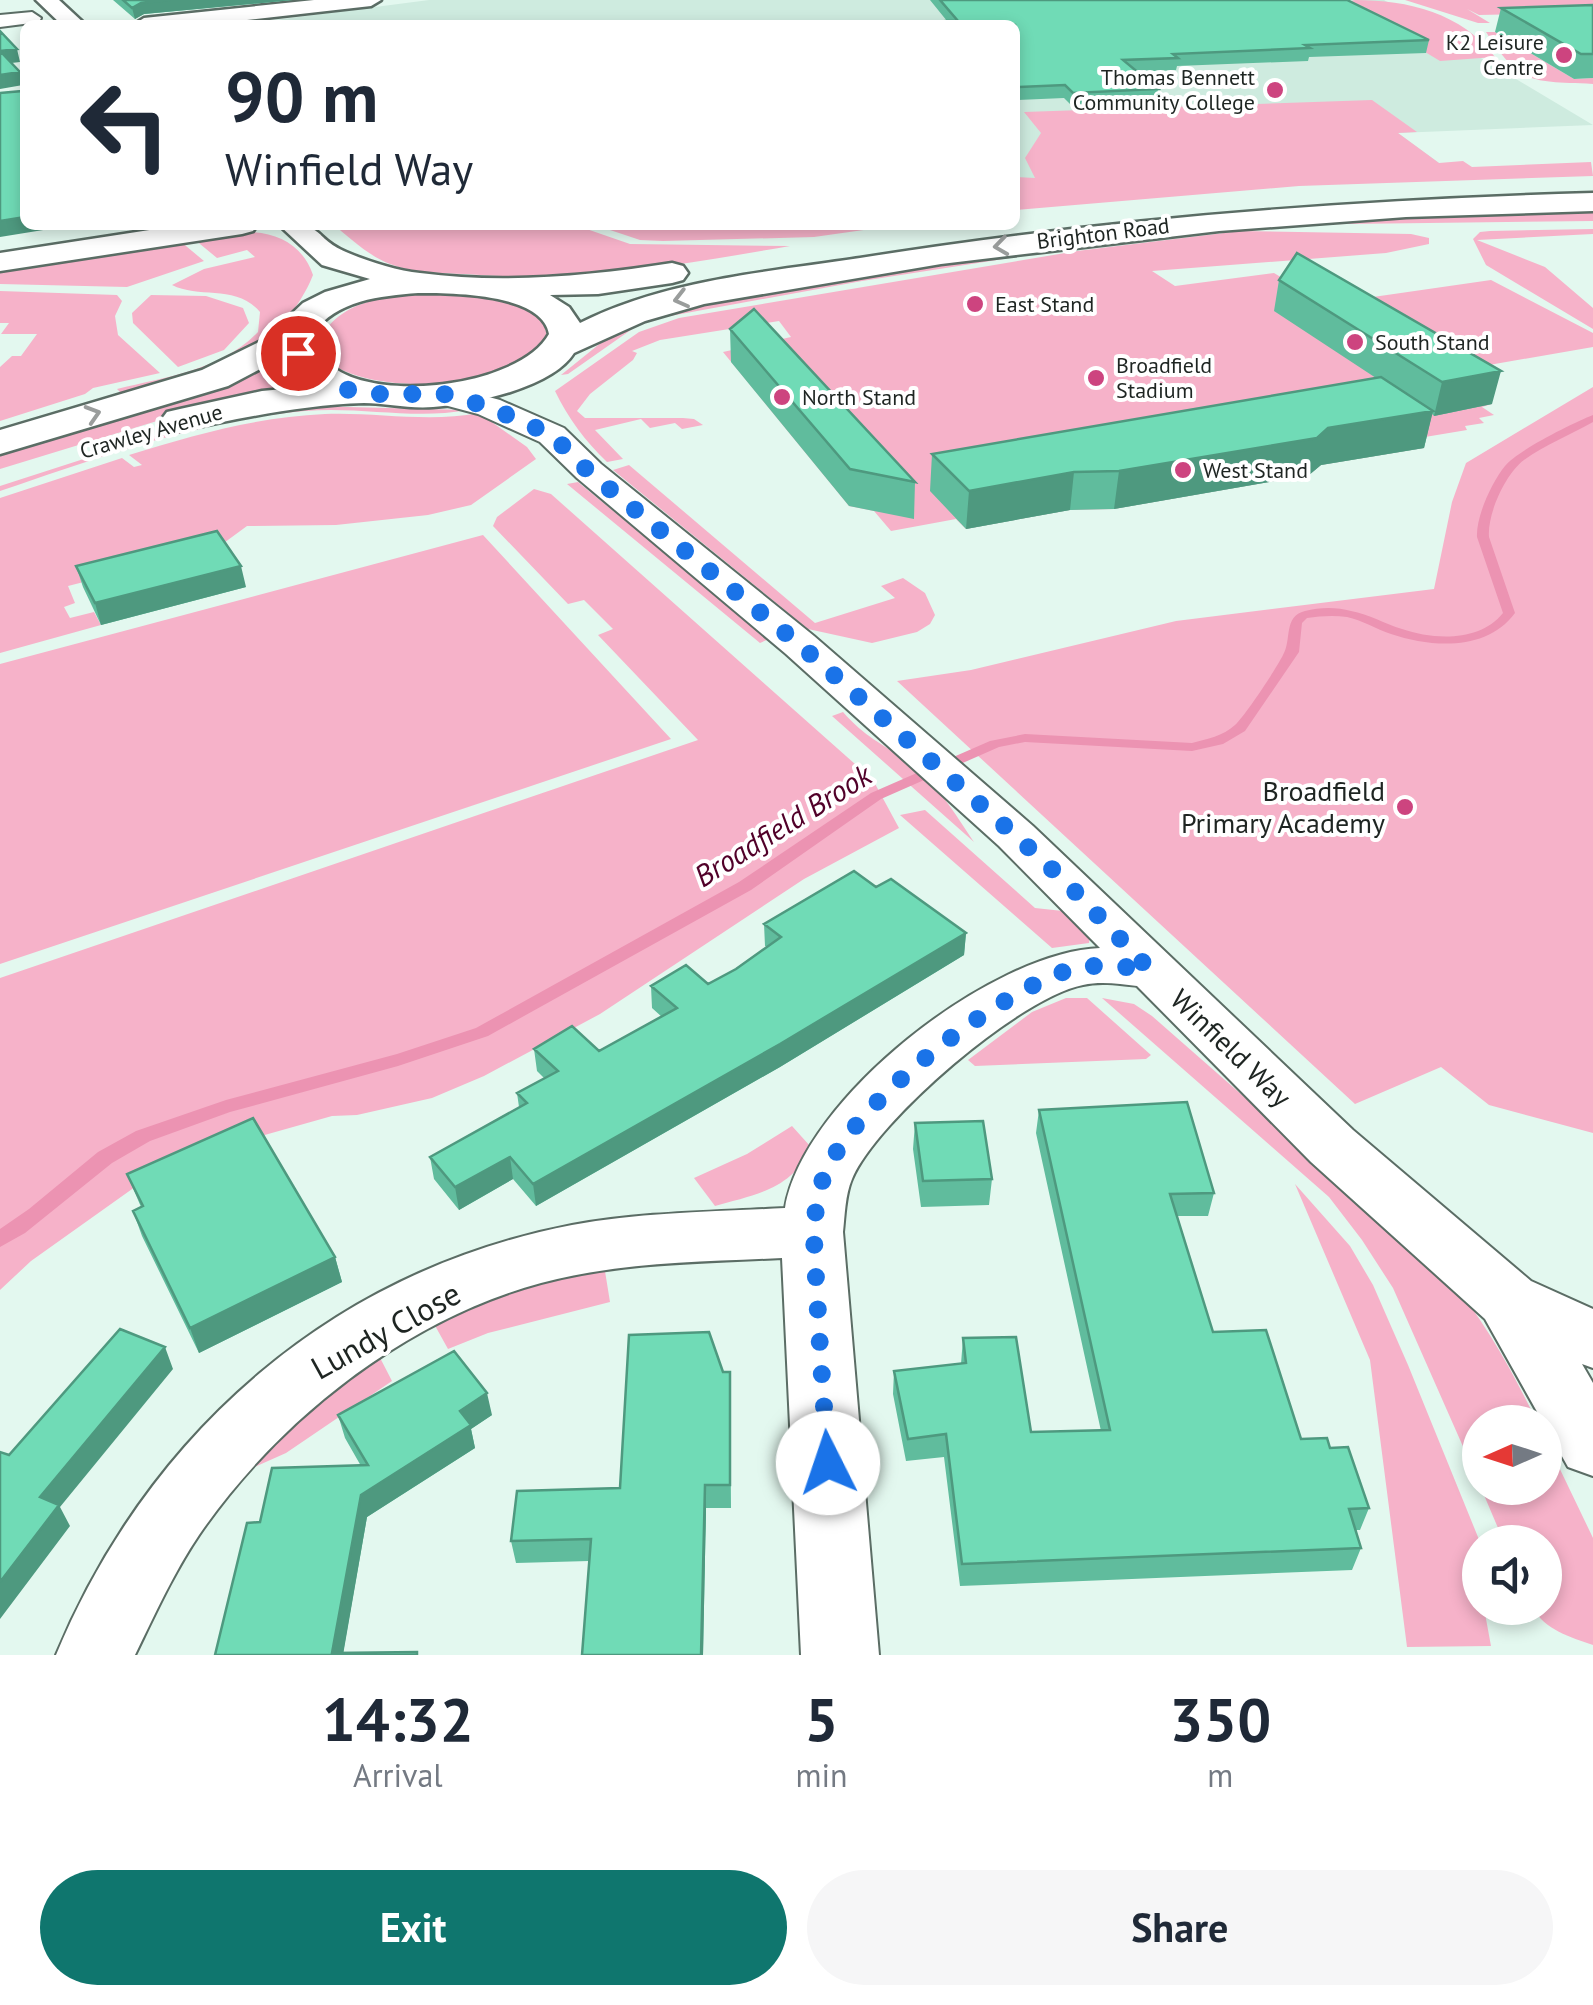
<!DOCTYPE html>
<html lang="en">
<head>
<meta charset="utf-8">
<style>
  :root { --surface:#fff; --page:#f6f6f7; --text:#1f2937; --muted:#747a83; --accent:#0f766e }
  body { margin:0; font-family:"PT Sans",sans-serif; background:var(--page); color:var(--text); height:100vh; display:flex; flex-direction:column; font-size:38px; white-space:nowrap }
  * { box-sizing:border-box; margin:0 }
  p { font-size:32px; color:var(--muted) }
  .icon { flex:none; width:55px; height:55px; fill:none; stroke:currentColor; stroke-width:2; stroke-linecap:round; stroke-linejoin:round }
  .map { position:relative; height:1655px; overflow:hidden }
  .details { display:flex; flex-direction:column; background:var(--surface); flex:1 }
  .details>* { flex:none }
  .guide { position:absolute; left:20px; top:20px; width:1000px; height:210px; border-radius:15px; box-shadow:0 5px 15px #0003; background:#fff; color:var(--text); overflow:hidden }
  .needle { width:65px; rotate:267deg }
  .buttons { position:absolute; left:1462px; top:1405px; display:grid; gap:20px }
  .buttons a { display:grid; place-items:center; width:100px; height:100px; border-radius:50%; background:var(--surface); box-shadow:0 5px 15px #0003; font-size:50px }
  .pin { position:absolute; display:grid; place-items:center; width:85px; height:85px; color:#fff; margin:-42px; border:5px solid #fff; border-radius:50%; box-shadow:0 2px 10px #0007 }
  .me { position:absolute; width:110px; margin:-55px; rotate:356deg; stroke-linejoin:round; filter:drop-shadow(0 0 8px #0008) }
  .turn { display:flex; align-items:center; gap:35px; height:210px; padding:0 40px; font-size:45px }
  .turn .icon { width:130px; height:130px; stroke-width:2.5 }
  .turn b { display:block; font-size:70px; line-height:85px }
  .eta { display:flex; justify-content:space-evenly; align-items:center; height:170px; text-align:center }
  .eta b { font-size:60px; font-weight:800; line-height:70px }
  .button { display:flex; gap:20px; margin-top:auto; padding:20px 40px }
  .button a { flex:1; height:115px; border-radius:60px; background:var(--accent); color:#fff; font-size:40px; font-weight:800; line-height:115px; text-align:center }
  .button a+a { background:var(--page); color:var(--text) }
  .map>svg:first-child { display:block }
  .built { fill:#ceebdf }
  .green { fill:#f6b2c9 }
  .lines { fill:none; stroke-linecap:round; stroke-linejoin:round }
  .stream { fill:#ec93b2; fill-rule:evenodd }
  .minor-casing { stroke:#5b6d65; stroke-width:4 }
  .tertiary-casing { stroke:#5b6d65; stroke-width:5 }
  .primary-casing { stroke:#5b6d65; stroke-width:5 }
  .minor { fill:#fff; fill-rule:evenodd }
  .tertiary { fill:#fff; fill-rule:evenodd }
  .primary { fill:#fff; fill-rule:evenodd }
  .wall { fill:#60bc9d }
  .shaded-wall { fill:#4e997f }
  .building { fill:#70dbb6; stroke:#4e997f; stroke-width:2.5 }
  .oneway { stroke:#9a9d9c }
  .route { stroke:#1a73e8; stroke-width:18; stroke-dasharray:0 32.4 }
  .poi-dot { fill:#cd447f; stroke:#fff; stroke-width:4 }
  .labels { text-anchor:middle; stroke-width:8; stroke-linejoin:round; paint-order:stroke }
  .far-poi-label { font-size:22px; fill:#1e2522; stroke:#fff; text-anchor:start }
  .far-street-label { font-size:22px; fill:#1e2522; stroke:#fff }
  .poi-label { font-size:28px; fill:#1e2522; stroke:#fff; text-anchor:end }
  .street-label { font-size:28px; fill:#1e2522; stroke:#fff }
  .water-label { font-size:30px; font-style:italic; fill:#510029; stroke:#fff }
  .near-street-label { font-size:32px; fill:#1e2522; stroke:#fff }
</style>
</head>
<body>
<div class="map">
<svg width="1593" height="1655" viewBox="0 0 1593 1655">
  <rect width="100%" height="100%" fill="#e3f8ef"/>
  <!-- built -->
  <path class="built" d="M429 0H1384L1593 125 1398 133 1450 171 1015 199V25H237Z"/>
  <!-- green -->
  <path class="green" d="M1355 0C1408 0 1462 13 1495 57L1440 61 1344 3Z
    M1405 0H1593V18L1568 13 1479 15 1467 9 1490 23H1478Z
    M1486 32H1495L1574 79 1593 78V84C1531 81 1521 86 1486 32Z
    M1372 100 1417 132 1398 133 1439 163 1463 161 1472 167 1591 162 1593 176 1299 186 1015 210V177L1035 178 1025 158 1041 133 1024 112Z
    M1593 207V221L1265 225Z
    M334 225H372L379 230 402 225H575L630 244 790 246C681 265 576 283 465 274 440 273 413 273 390 264 369 256 351 239 334 225Z
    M595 225H899L814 237 663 241 640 240Z
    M1593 229V234L1477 240 1545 267 1593 308V329L1486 265 1473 239 1480 232 1490 231Z
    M1240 231 1411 234 1429 238V244L1386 253 1152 271 1175 286 1274 273 1492 404 1482 407 1494 415 1479 418 1484 423 1465 426 1467 430 1413 439 1424 448 1321 465 1309 475 1114 509 1070 510 966 529 956 519 891 531 874 511 849 506 723 352 791 337 779 321 660 340 632 351 637 353 633 360 590 394 577 411 585 418H683L694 419 703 425 682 429 675 423 650 428 641 419 595 430 623 459 607 462C585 441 568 418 555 391L639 332 679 318 1077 251Z
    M247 232C277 232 303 245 313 275 281 355 200 373 125 397L117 389C166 377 222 370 258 332L260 312C237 284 199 299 172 285L204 269 255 257 247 250 217 258 194 239Z
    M1109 239 1113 242 862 281 659 318 635 327 568 374 561 375 613 333 669 311 913 268Z
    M180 241 204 261 127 287 0 284V267Z
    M1491 280 1593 333V347L1489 365 1373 297Z
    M0 291 117 295 122 301 115 316 118 335 160 373 93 388 85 394 0 421V367L12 356H21L37 334H1L9 323H0Z
    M442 291C474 295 544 295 547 338 519 393 352 401 316 350 332 297 394 295 442 291Z
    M151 295 206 296 243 308 249 323 224 350 178 367 133 323 132 313Z
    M278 356 287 371 305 384 229 399 0 469V450Z
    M1593 387V1133L1489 1105 1441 1067 1355 1104 897 681 971 670 1176 621 1434 589 1452 502 1466 463Z
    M308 406 467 410C414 420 359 406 305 411 200 420 100 457 0 491V486L192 424Z
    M479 413 527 447 536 459 471 505 428 515 336 525 247 526 217 548 68 586 75 603 64 607 70 618 94 612 101 625 0 653V498L122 458 134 467 142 465 129 455C193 435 257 417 325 414 376 412 428 423 479 413Z
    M629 465 815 623 895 598 881 586 903 578 925 593 935 615 930 624 917 632 872 643 808 629 613 470Z
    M578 482 769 639 760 643 567 484Z
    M534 489 551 494 560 502 873 780 899 828 804 879 600 1014 484 1076 432 1098 357 1115 332 1116 247 1140 149 1177 31 1261 0 1290V978L698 740 598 635 613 629 584 600 568 604 493 526 497 517Z
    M483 535 671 739 0 964V664Z
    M843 712C866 738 880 742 907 761 936 782 954 812 974 842L832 716Z
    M925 810 1035 908 1072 912 1090 935 1089 943 1052 948 900 815Z
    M1066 998H1087L1151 1055 1146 1059 975 1066 968 1060 1032 1012Z
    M1102 998 1134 1004 1152 1016 1447 1275C1485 1322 1511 1368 1537 1422H1480V1485L1393 1288 1362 1240 1329 1197Z
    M792 1126 810 1146C795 1189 754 1195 715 1206L694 1178 747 1154Z
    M1295 1184 1350 1246 1373 1285 1408 1365 1480 1542V1608H1484L1491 1646 1407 1647 1370 1360Z
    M604 1265 610 1302 488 1333 448 1349 433 1322 498 1293Z
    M376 1350 392 1381 286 1453 216 1484Z
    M1545 1438 1593 1538V1645C1570 1637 1545 1630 1533 1608H1545V1542H1504L1481 1488H1545Z"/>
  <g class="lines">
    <!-- stream -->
    <path class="stream" d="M1593 415V422C1570 435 1545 445 1524 460 1505 474 1487 515 1489 537L1515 613C1487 651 1433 648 1391 634 1376 629 1362 620 1347 617 1334 615 1320 616 1307 618L1302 623 1299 652 1245 731 1223 744 1192 751 1025 742 999 747 881 799 751 890 488 1036 398 1066 230 1112 150 1141 112 1163 25 1233 0 1247V1229L29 1209 98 1152 136 1131 226 1100 397 1054 476 1028 739 882 871 793 990 741 1025 734 1192 743C1207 739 1223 736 1235 725 1245 716 1276 669 1283 655 1292 640 1283 616 1305 611 1320 607 1337 607 1351 611 1369 614 1385 624 1402 629 1434 640 1480 642 1503 613L1477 537C1476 516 1492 482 1505 466 1518 450 1573 423 1593 415Z"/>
    <!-- minor casing -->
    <g class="minor-casing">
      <path id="minor" d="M32 12 41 18 39 22 0 27V15Z
        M444 385 500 400 564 428 601 464 814 636 1033 826 1353 1130 1531 1281 1593 1309V1368L1582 1364 1593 1383V1476L1568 1467 1485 1319 1311 1162 1137 986C1120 984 1101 981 1083 985 1020 997 877 1120 852 1179 845 1195 845 1215 843 1232L879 1655H801L782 1258C702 1262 620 1262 541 1283 405 1320 279 1419 199 1535 174 1572 155 1614 135 1655H56C149 1432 333 1271 572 1225 642 1212 714 1212 785 1208 803 1099 991 952 1100 948L999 846 786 654 577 478 540 442 478 414 433 402 428 395 433 388Z"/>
    </g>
    <!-- tertiary casing -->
    <g class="tertiary-casing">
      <path id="tertiary" d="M314 0H381L371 6 202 25H133L144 18Z"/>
    </g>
    <!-- primary casing -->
    <g class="primary-casing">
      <path id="primary" d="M36 0H59L86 25H62Z
        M1593 193V211L1406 217 1219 231 941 264 704 304 645 321 574 353C552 388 473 404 433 407 409 409 386 403 364 403 302 405 240 418 180 431L167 428 161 420 167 412 180 409 262 391 315 386 296 374 287 355 228 386 0 454V430L202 370 265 339 303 303 325 292 370 279 322 265 279 225C330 225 310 236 346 252 367 261 398 271 420 273 503 284 589 276 672 263L683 266 688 273 683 280 672 283 598 294 550 295 569 307 580 323C665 280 767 272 860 258 1103 219 1347 200 1593 193ZM418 293C450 293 542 293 549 334 520 387 368 406 326 361 319 355 316 341 313 333 337 300 380 296 418 293Z
        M182 225H257L253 231 242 234 0 271V253Z"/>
    </g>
    <!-- minor -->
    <use href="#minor" class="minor"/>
    <!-- tertiary -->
    <use href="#tertiary" class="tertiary"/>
    <!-- primary -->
    <use href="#primary" class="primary"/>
  </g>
  <!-- wall -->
  <path class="wall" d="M113 0H293L144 14 135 19Z
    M930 0H1347L1429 40 1426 53 1309 57 1308 61 1177 66 1176 70 1137 72 1158 89 1156 103 1072 106 1064 98 1018 100 1015 97V25H946L947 21Z
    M1593 5V78L1574 79 1495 32 1501 8Z
    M1279 280 1492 404 1434 416 1432 414 1424 448 1321 465 1309 475 1114 509 1070 510 966 529 930 491 932 454 1376 378 1274 311Z
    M730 329 915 482 914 519 849 506 731 362Z
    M76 566 246 587 101 625 83 587Z
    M876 887 966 933 964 955 780 1067 536 1206 513 1179 459 1210 434 1179 430 1157 519 1107 517 1093 545 1079 537 1071 534 1049 599 1051 662 1017 652 1008 651 986 708 984 736 969 767 947 765 946 764 924Z
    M1039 1110 1214 1193 1208 1216H1177L1213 1332 1301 1439 1330 1448 1369 1508 1360 1530H1356L1361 1548 1352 1570 960 1586 944 1457 906 1461 893 1394 894 1371 961 1364 963 1338 1031 1432 1101 1431 1036 1133Z
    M915 1123 992 1179 989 1205 921 1207 913 1149Z
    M127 1174 335 1257 342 1282 199 1353 142 1236 133 1211 141 1207Z
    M723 1372H730L731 1508H706L703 1655H582L589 1561 516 1563 511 1541 620 1488Z
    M338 1415H492L471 1429 475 1448 367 1517 343 1653 215 1655 260 1522 361 1466 345 1438Z"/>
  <!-- shaded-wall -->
  <path class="shaded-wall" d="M170 0H293L144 14 135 19 132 8 141 3Z
    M17 49 20 62 3 64 0 51Z
    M20 72 23 85 0 89V75Z
    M25 217V225H74L0 237V221Z
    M1501 371 1492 404 1434 416 1442 382Z
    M1433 411 1424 448 1321 465 1309 475 1114 509 1119 471 1328 428Z
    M1074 472 1070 510 966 529 969 491Z
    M241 566 246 587 101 625 95 603Z
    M966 933 964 955 780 1067 536 1206 533 1184Z
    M510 1157 513 1179 459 1210 455 1187Z
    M335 1257 342 1282 199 1353 190 1328Z
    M165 1347 173 1369 60 1507 70 1526 0 1619V1582L40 1497Z
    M487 1393 492 1415 471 1429 475 1448 367 1517 343 1655 332 1653 361 1495 460 1411Z
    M705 1485 706 1508 703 1655H701Z"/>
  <!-- building -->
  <path class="building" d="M123 0H170L141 3 132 8Z
    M940 0H1347L1429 40 1305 45 1310 48 1173 54 1178 58 1123 60 1158 89 1073 93 1065 85 1019 87 1015 83V25H950L947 21H958Z
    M1593 5V54H1581L1501 8Z
    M0 31 17 49 0 51Z
    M0 51 20 72 0 75Z
    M25 79V217L0 221V93L22 91Z
    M1297 253 1501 371 1442 382 1279 280Z
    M754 309 915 482 850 469 730 329Z
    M1381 377 1433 411 1328 428 1317 438 1119 471 1074 472 969 491 932 454Z
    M217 531 241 566 95 603 76 566Z
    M854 871 876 887 891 879 966 933 780 1044 533 1184 510 1157 455 1187 430 1157 527 1103 517 1093 558 1071 534 1049 572 1026 599 1051 677 1008 651 986 686 965 708 984 736 969 781 937 764 924Z
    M1187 1102 1214 1193 1170 1194 1213 1332 1266 1330 1301 1439 1327 1438 1330 1448 1348 1447 1369 1508 1349 1509 1361 1548 962 1564 946 1434 908 1439 894 1371 966 1363 963 1338 1016 1337 1031 1432 1110 1430 1039 1110Z
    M253 1118 335 1257 190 1328 133 1211 143 1206 127 1174Z
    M983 1121 992 1179 923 1181 915 1123Z
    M120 1329 165 1347 40 1497 59 1505 0 1582V1452L9 1455Z
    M709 1332 723 1372H730V1485H705L701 1655H582L591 1539 511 1541 517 1491 620 1488 629 1335Z
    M454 1351 487 1393 460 1411 471 1425 361 1495 332 1653 417 1652V1655H215L247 1523 260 1522 272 1468 368 1465 338 1415Z"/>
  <!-- one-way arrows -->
  <defs><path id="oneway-chevron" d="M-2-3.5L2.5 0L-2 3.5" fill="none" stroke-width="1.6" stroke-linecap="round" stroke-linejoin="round" transform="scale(2.5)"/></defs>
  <g class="oneway">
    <use href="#oneway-chevron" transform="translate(1001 246) rotate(172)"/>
    <use href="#oneway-chevron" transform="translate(681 299) rotate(166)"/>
    <use href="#oneway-chevron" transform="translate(93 414) rotate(-17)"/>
  </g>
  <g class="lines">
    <!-- route -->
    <path class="route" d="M298 353 308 370 334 386 365 394H444L489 407 552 435 589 472 800 645 1016 836 1065 881 1149 969C1122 967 1092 962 1066 971 994 995 845 1108 822 1182 810 1219 815 1257 817 1295 820 1351 824 1407 828 1463"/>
  </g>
  <!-- markers -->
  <g class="poi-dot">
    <circle cx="1564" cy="55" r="10"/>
    <circle cx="1275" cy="90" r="10"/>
    <circle cx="975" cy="304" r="10"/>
    <circle cx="1355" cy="342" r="10"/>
    <circle cx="1096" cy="378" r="10"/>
    <circle cx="782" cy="397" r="10"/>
    <circle cx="1183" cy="470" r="10"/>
    <circle cx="1405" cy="807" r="10"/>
  </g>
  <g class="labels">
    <!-- far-poi labels -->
    <g class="far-poi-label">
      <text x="1544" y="50" text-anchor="end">K2 Leisure<tspan x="1544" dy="25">Centre</tspan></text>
      <text x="1255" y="85" text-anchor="end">Thomas Bennett<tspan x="1255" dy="25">Community College</tspan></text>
      <text x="995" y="312">East Stand</text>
      <text x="1375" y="350">South Stand</text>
      <text x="1116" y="373">Broadfield<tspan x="1116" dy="25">Stadium</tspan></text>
      <text x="802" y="405">North Stand</text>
      <text x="1203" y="478">West Stand</text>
    </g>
    <!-- far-street labels -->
    <g class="far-street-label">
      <text transform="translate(1103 233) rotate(-7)" y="8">Brighton Road</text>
      <text transform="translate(151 431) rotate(-16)" y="8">Crawley Avenue</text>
    </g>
    <!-- poi labels -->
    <g class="poi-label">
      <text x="1385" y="801">Broadfield<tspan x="1385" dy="32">Primary Academy</tspan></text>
    </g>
    <!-- street labels -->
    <g class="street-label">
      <text transform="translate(1231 1048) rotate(44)" y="10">Winfield Way</text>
    </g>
    <!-- water labels -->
    <g class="water-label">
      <text transform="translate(783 826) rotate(-32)" y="10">Broadfield Brook</text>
    </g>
    <!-- near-street labels -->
    <g class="near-street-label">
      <text transform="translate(386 1331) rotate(-29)" y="11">Lundy Close</text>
    </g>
  </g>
</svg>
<div class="buttons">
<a><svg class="needle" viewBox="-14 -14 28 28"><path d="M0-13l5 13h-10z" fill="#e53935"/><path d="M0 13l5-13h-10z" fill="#747a83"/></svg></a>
<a><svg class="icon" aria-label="sound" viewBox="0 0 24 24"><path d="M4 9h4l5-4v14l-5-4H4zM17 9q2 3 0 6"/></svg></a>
</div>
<div class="pin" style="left:298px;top:353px;background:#d93025"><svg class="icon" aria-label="arrive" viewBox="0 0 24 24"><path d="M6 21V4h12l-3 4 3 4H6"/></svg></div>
<svg class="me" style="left:828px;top:1463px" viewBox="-20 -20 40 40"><circle r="19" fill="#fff"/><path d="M0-13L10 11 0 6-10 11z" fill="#1a73e8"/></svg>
<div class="guide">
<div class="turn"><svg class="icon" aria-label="left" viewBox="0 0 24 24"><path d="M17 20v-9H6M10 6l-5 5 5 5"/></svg><div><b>90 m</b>Winfield Way</div></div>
</div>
</div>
<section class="details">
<div class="eta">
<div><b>14:32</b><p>Arrival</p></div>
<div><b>5</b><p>min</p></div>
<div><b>350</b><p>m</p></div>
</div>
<div class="button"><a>Exit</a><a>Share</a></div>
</section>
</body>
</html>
